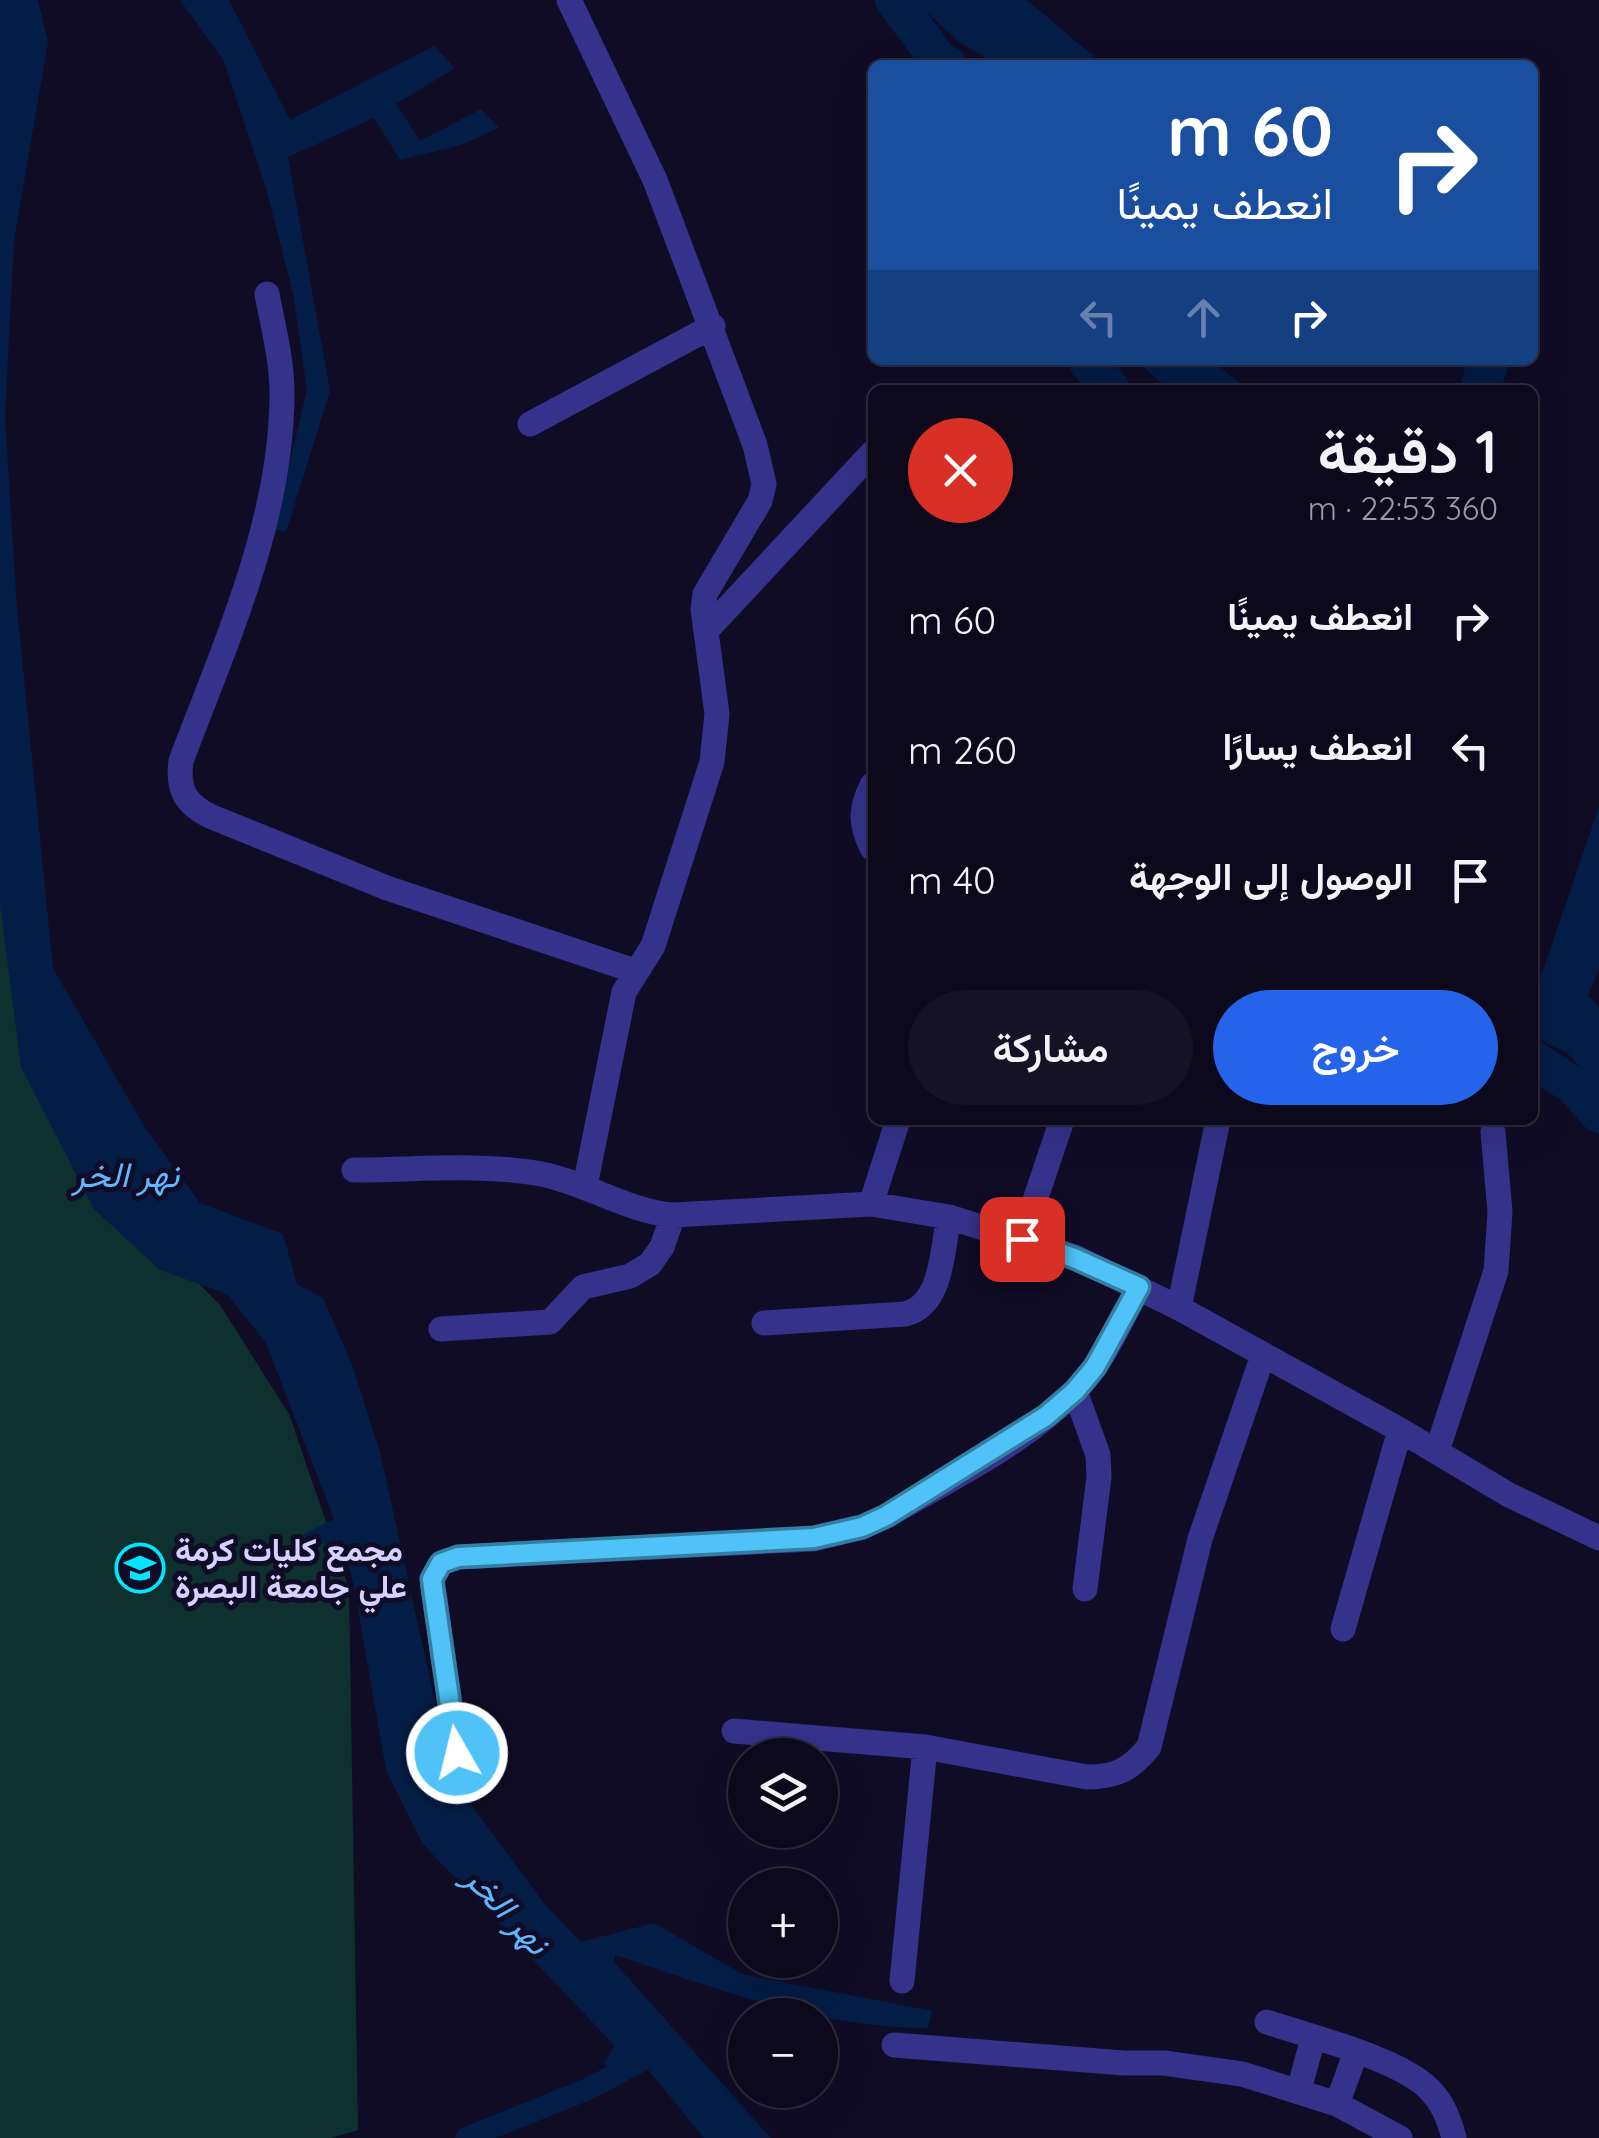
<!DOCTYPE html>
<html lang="ar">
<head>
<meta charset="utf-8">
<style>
  :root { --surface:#0c091c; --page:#151225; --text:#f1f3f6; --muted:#9a9aa3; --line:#2c2a3b; --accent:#2563eb }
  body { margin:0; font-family:Quicksand,Vazirmatn,sans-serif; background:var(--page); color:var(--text); direction:rtl; height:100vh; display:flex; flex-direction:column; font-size:38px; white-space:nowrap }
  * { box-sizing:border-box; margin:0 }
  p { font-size:32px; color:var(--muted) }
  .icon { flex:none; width:55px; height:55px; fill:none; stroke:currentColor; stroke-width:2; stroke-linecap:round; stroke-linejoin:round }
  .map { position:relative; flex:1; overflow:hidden; direction:ltr }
  .details { position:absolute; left:868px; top:385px; width:670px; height:740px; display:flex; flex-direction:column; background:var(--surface); border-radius:15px; box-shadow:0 10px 40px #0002,0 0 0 2px var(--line); direction:rtl }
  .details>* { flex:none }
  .guide { position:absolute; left:868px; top:60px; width:670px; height:305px; border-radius:15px; box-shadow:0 10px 40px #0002,0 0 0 2px var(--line); direction:rtl; background:#1a4fa0; color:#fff; overflow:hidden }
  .tools { position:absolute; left:728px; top:1738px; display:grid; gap:20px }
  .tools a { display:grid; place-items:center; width:110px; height:110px; border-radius:50%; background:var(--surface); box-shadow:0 10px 40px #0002,0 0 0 2px var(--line); font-size:50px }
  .pin { position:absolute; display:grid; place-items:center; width:85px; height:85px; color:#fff; margin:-42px; border-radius:20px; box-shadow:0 5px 15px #0006 }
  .me { position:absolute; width:110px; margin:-55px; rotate:352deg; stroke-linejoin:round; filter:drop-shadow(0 0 8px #0008) }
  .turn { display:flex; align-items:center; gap:35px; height:210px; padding:0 40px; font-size:45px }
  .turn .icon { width:130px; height:130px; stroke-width:2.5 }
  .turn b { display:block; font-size:70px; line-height:85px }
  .lanes { display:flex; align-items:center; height:95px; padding:0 40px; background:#0003; justify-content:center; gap:50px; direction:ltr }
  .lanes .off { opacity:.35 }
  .round { display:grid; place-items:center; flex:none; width:105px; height:105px; border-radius:52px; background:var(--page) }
  .head { display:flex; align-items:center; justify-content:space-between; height:170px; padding:0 40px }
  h1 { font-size:60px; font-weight:600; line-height:75px }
  .action { display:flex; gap:20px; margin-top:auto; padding:20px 40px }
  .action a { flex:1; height:115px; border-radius:60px; background:var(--accent); color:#fff; font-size:40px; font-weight:600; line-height:115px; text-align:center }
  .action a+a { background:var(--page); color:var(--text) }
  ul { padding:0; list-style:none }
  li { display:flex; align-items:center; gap:30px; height:130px; padding:0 40px }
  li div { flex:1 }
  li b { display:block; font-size:38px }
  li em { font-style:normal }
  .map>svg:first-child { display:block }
  .green { fill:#0e302f }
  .water { fill:#041d46 }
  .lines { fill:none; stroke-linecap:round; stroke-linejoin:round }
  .canal { stroke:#041d46; stroke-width:22 }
  .river { stroke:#041d46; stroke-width:38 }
  .minor { stroke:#34328a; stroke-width:25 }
  .route-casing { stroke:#337fa1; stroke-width:25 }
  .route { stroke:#4fc3f7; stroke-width:18 }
  .labels { text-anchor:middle; stroke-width:10; stroke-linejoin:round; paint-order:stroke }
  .poi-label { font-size:32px; font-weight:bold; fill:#d6d1ff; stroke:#100c26; text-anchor:start }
  .water-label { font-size:35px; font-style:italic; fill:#5fb7ff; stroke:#100c26 }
</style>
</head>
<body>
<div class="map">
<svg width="1599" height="2138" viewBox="0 0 1599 2138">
  <rect width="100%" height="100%" fill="#100c26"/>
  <!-- green -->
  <path class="green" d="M0 799 75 1157 220 1305 289 1414 349 1589 358 2130 331 2138H0Z"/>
  <!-- water -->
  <path class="water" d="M0 0H38L48 42 14 241 5 417 17 608 53 968 144 1126 200 1203 283 1234 297 1284 323 1298 351 1362 380 1452 452 1779 546 1906 581 1942 654 1923 742 1974 932 2011 928 2028C822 2029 714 1988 615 1955L614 1962 771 2138H704L645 2066 622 2080 604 2063 615 2046 422 1843 386 1770 354 1586 342 1540 307 1547 304 1534 334 1519 266 1343 227 1294 160 1270 94 1209 21 1067 0 904Z
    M180 0H229L290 120 434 46 455 68 396 104 420 141 481 109 499 128 461 145 400 160 374 118 288 157 330 391 286 532 274 529 307 390 293 293 266 188 224 61Z
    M914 0H1027L1104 65H997L959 42Z
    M1136 360H1211L1248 390H1169Z
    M1467 360H1510L1501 390H1459Z
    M1599 807V968L1588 995 1599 1007V1087L1567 1053 1533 1036 1532 975 1540 979Z"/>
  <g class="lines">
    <!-- canal -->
    <path class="canal" d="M466 2138 588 2089 641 2061"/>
    <!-- river -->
    <path class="river" d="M894 0 938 59 948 65
      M1086 360 1112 390
      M1532 1059 1574 1086 1599 1114"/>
    <!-- minor -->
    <path class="minor" d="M569 0 655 180 755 445 764 484 760 501 705 594 703 609 717 714 712 762 653 946 624 992 585 1186
      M267 294C273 326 282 360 282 393 282 521 225 644 181 761 177 790 186 805 212 817L387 888 635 971
      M530 424 713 326
      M706 631 872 453
      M872 785C860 809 860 824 872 848
      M354 1170C414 1170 483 1163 541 1174 587 1183 626 1211 673 1215L871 1204 949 1217 1075 1257 1179 1308 1400 1430 1509 1495 1599 1538
      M871 1204 898 1120
      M1022 1239 1062 1120
      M1179 1308 1218 1120
      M764 1323 905 1314C943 1305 942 1249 949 1217
      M441 1329 550 1322 583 1287 630 1276 650 1264 662 1247 673 1215
      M1075 1391 1098 1455 1099 1477 1085 1589
      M1437 1451 1496 1271 1500 1212 1493 1132
      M1343 1629 1400 1430
      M734 1731 925 1747 1087 1777C1116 1777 1130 1770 1149 1747L1200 1539 1263 1355
      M457 1753 432 1579 441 1563 458 1557 813 1539 863 1527 887 1516C949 1479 1022 1445 1074 1392 1103 1363 1120 1323 1139 1287
      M902 1981 925 1747
      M1267 2022C1309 2036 1400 2059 1429 2089 1443 2103 1449 2119 1454 2138
      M894 2045 1124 2063H1164L1242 2074 1337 2104 1400 2138
      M1299 2090 1313 2038
      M1337 2104 1356 2052"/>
  </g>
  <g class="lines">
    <!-- route casing -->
    <g class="route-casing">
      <path id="route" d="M457 1753 433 1588 432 1579 441 1563 458 1557 814 1538 862 1527 886 1516 1046 1416 1075 1391 1095 1367 1139 1287 1074 1258 1022 1239"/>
    </g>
    <!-- route -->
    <use href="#route" class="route"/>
  </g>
  <!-- icons -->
  <defs>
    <g id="university-ring" transform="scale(2.5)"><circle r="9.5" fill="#100c26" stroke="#00e6fc" stroke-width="1.5"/><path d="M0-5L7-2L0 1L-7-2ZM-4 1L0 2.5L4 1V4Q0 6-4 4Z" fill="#00e6fc"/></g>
  </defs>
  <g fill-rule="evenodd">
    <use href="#university-ring" x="140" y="1568"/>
  </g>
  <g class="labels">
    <!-- poi labels -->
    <g class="poi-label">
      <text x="175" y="1561">مجمع كليات كرمة<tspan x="175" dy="37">علي جامعة البصرة</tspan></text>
    </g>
    <!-- water labels -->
    <g class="water-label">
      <text x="126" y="1187">نهر الخر</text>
      <text transform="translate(507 1910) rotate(47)" y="12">نهر الخر</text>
    </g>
  </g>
</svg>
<div class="tools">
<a><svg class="icon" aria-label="layers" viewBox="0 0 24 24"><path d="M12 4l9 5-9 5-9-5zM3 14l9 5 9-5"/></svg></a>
<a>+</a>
<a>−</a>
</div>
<div class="pin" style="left:1022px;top:1239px;background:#d93025"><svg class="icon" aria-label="arrive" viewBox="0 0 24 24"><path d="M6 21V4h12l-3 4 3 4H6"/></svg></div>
<svg class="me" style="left:457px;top:1753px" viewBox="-20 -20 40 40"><circle r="17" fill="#4fc3f7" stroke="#fff" stroke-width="3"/><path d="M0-11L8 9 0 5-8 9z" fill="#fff"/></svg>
<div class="guide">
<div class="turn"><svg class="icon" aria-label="right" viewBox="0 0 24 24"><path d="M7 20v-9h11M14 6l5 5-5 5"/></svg><div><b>60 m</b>انعطف يمينًا</div></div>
<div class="lanes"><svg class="icon off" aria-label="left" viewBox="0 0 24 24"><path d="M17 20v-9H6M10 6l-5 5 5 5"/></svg><svg class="icon off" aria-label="ahead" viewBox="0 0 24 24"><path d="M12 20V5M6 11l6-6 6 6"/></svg><svg class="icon" aria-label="right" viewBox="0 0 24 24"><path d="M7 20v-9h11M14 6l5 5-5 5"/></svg></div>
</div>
<section class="details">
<div class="head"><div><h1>1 دقيقة</h1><p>360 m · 22:53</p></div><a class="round" style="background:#d93025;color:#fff"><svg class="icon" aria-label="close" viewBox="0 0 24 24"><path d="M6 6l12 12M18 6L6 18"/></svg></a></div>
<ul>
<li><svg class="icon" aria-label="right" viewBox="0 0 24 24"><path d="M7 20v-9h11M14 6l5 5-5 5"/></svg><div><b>انعطف يمينًا</b></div><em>60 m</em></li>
<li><svg class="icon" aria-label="left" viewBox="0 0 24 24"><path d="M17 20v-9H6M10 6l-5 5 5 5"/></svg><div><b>انعطف يسارًا</b></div><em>260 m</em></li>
<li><svg class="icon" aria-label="arrive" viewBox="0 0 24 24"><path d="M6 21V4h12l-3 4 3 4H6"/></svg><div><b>الوصول إلى الوجهة</b></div><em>40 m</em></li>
</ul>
<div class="action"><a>خروج</a><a>مشاركة</a></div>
</section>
</div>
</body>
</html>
